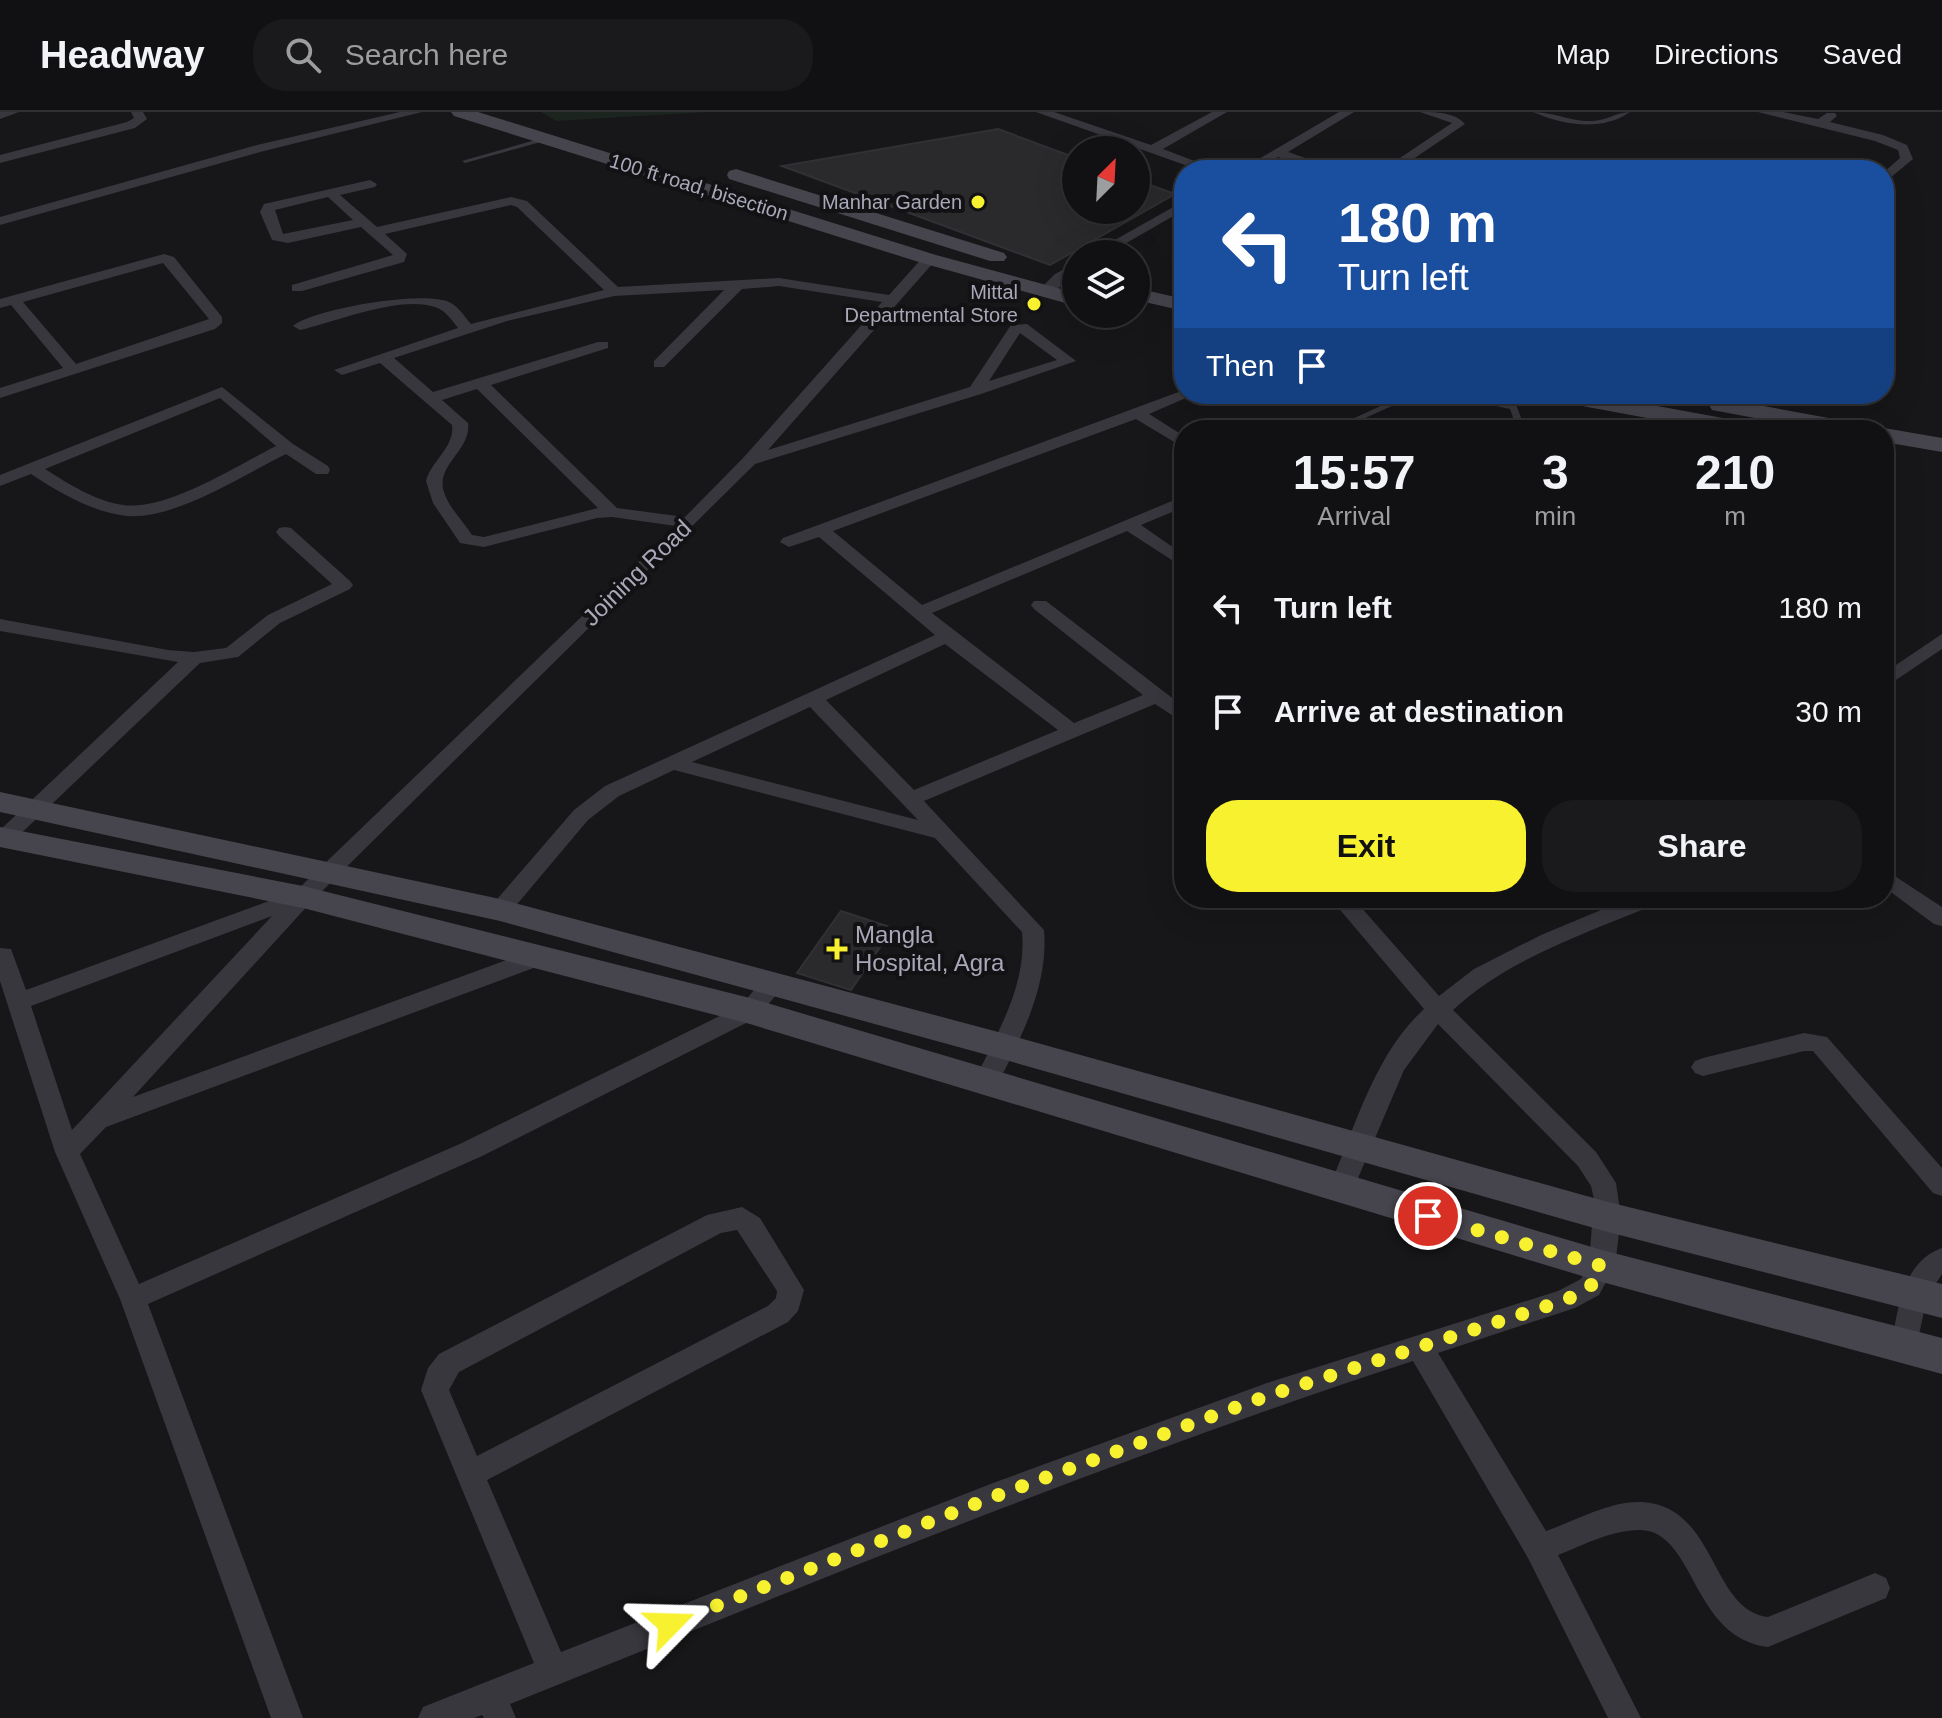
<!DOCTYPE html>
<html lang="en">
<head>
<meta charset="utf-8">
<style>
  :root { --surface:#111012; --page:#1a191b; --text:#f1f3f6; --muted:#9c9d9f; --line:#303032; --accent:#f7f130 }
  body { margin:0; font-family:Arial,sans-serif; background:var(--page); color:var(--text); height:100vh; display:flex; flex-direction:column; font-size:30px; white-space:nowrap }
  * { box-sizing:border-box; margin:0 }
  p { font-size:26px; color:var(--muted) }
  .icon { flex:none; width:44px; height:44px; fill:none; stroke:currentColor; stroke-width:2; stroke-linecap:round; stroke-linejoin:round }
  .map { position:relative; flex:1; overflow:hidden }
  .side { position:absolute; left:1174px; top:308px; width:720px; height:488px; display:flex; flex-direction:column; background:var(--surface); border-radius:32px; box-shadow:0 8px 32px #0002,0 0 0 2px var(--line) }
  .side>* { flex:none }
  .guide { position:absolute; left:1174px; top:48px; width:720px; height:244px; border-radius:32px; box-shadow:0 8px 32px #0002,0 0 0 2px var(--line); background:#1a4fa0; color:#fff; overflow:hidden }
  .needle { width:52px; rotate:24deg }
  .tools { position:absolute; left:1062px; top:24px; display:grid; gap:16px }
  .tools a { display:grid; place-items:center; width:88px; height:88px; border-radius:50%; background:var(--surface); box-shadow:0 8px 32px #0002,0 0 0 2px var(--line); font-size:40px }
  .pin { position:absolute; display:grid; place-items:center; width:68px; height:68px; color:#fff; margin:-34px; border:4px solid #fff; border-radius:50%; box-shadow:0 2px 8px #0007 }
  .me { position:absolute; width:88px; margin:-44px; rotate:68deg; stroke-linejoin:round; filter:drop-shadow(0 0 6px #0008) }
  .turn { display:flex; align-items:center; gap:28px; height:168px; padding:0 32px; font-size:36px }
  .turn .icon { width:104px; height:104px; stroke-width:2.5 }
  .turn b { display:block; font-size:56px; line-height:68px }
  .then { display:flex; align-items:center; height:76px; padding:0 32px; background:#0003; gap:16px; font-size:30px }
  .eta { display:flex; justify-content:space-evenly; align-items:center; height:136px; text-align:center }
  .eta b { font-size:48px; font-weight:800; line-height:56px }
  .button { display:flex; gap:16px; margin-top:auto; padding:16px 32px }
  .button a { flex:1; height:92px; border-radius:32px; background:var(--accent); color:#111; font-size:32px; font-weight:800; line-height:92px; text-align:center }
  .button a+a { background:var(--page); color:var(--text) }
  ul { padding:0; list-style:none }
  li { display:flex; align-items:center; gap:24px; height:104px; padding:0 32px }
  li div { flex:1 }
  li b { display:block; font-size:30px }
  li em { font-style:normal }
  header { display:flex; align-items:center; gap:48px; box-sizing:border-box; height:112px; padding:0 40px; background:var(--surface); border-bottom:2px solid var(--line) }
  header strong { font-size:38px }
  nav { display:flex; gap:44px; margin-inline-start:auto; font-size:28px }
  .search { width:560px; height:72px; background:var(--page); display:flex; align-items:center; gap:20px; box-sizing:border-box; padding:0 28px; border-radius:32px; color:var(--muted); font-size:30px }
  .map>svg:first-child { display:block }
  .green { fill:#1c2420 }
  .building { fill:#2a292c; stroke:#323035; stroke-width:2 }
  .lines { fill:none; stroke-linecap:round; stroke-linejoin:round }
  .lane { fill:#38373e; fill-rule:evenodd }
  .street { fill:#38373e; fill-rule:evenodd }
  .secondary { fill:#46454e; fill-rule:evenodd }
  .route { stroke:#f7f130; stroke-width:14; stroke-dasharray:0 25.2 }
  .poi-dot { fill:#f7f130; stroke:#121113; stroke-width:3 }
  .labels { text-anchor:middle; stroke-width:8; stroke-linejoin:round; paint-order:stroke }
  .far-street-label { font-size:20px; fill:#a8a8b9; stroke:#121113 }
  .far-poi-label { font-size:20px; fill:#a8a8b9; stroke:#121113; text-anchor:end }
  .street-label { font-size:24px; fill:#a8a8b9; stroke:#121113 }
  .poi-label { font-size:24px; fill:#a8a8b9; stroke:#121113; text-anchor:start }
</style>
</head>
<body>
<header>
<strong>Headway</strong>
<div class="search"><svg class="icon" aria-label="search" viewBox="0 0 24 24"><circle cx="10" cy="10" r="6"/><path d="M15 15l6 6"/></svg>Search here</div>
<nav><a>Map</a><a>Directions</a><a>Saved</a></nav>
</header>
<div class="map">
<svg width="1942" height="1606" viewBox="0 0 1942 1606">
  <rect width="100%" height="100%" fill="#171618"/>
  <!-- green -->
  <path class="green" d="M541 0H709L556 9Z"/>
  <!-- building -->
  <path class="building" d="M998 17 1076 46V98H1136V68L1175 82 1050 153 782 54Z
    M841 799 893 816 851 878 797 861Z"/>
  <g class="lines">
    <!-- lane -->
    <path class="lane" d="M1533 0C1553 0 1572 10 1592 9 1606 9 1617 0 1630 0 1602 20 1562 13 1533 0Z
      M546 25 549 27 548 28 465 51 462 49Z
      M1407 282H1418L1339 318H1328Z
      M1445 282H1461L1508 292 1504 282H1512L1523 311 1522 318H1514L1515 311 1510 297 1449 284Z"/>
    <!-- street -->
    <path class="street" d="M0 0H19L0 7Z
      M131 0H143L147 7 135 16 0 51V43L127 10 134 6Z
      M400 0H422L264 39 0 113V105L257 33Z
      M1036 0H1054L1151 33 1212 0H1227L1163 37 1218 58H1199Z
      M1339 0H1354L1288 40 1340 58H1321L1278 45 1255 58H1240Z
      M1420 0C1435 0 1455 0 1465 12L1397 58H1382L1452 11Z
      M1758 0H1783L1818 7 1827 1H1835L1837 4 1830 10 1883 23 1907 33 1913 47 1884 71V60L1900 46 1898 38 1875 29Z
      M1517 51 1523 55 1521 58H1507Z
      M370 68 377 72 375 75 340 83 377 115 511 85 527 89 618 175 779 166 889 183 924 144H934V150L768 338 970 275 1011 213 1027 212 1076 249 981 282 755 352 311 790 133 985 531 839H547L550 845 547 851 106 1015 80 1042 139 1172 462 1031 742 893C753 880 764 860 782 866L785 872 758 905 480 1045 148 1192 303 1606H271L120 1187 55 1040 0 869V836L11 837 26 878 296 779 676 414 612 405 597 406 484 435 460 431 433 391 426 369C431 349 455 335 452 313L380 251 342 263 334 258 458 216C452 208 445 198 435 195 400 183 335 210 300 218L293 214C313 197 423 178 449 190 458 194 464 204 471 212L604 178 517 95 511 93 385 122 407 142 404 150 302 179H292V173L393 143 361 115 288 131 272 128 260 100 264 92ZM328 85 353 108 283 122 275 98ZM779 174 882 190 744 345 685 405 617 396 491 273 608 236V230H598L433 280 394 246 507 209 614 184 724 178 654 249V255H664L742 177ZM1020 221 1057 248 989 269ZM477 277 598 396 484 425 472 423C463 409 449 396 444 380 435 353 472 338 468 311L442 288ZM272 804 88 1001 72 1018 31 894Z
      M1184 89V98L1107 142H1090Z
      M164 142 174 145 222 205V211L215 217 0 286V276L63 256 11 193 0 196V187ZM163 151 209 207 76 252 23 190Z
      M1076 151V161L1049 184H1039V178L1055 162Z
      M222 275 293 332 328 354 330 358 328 362H316L286 342C243 363 175 408 127 404 92 400 60 381 31 362L0 374V363ZM220 286 276 334C236 354 168 399 123 393 95 389 69 372 45 357Z
      M1184 278V282H1195L1149 302 1184 324V336L1136 307 833 419 922 493 1184 384V395L1141 413 1184 443V456L1127 419 932 501 1074 611 1143 583 1034 497 1031 493 1034 489H1046L1184 595V611L1155 592 924 689 1044 818C1049 874 1020 928 995 977L986 979 977 977 974 970C996 922 1027 875 1022 820L935 726 674 658 619 684 588 708 508 803H492L489 798 492 793 574 698 605 674 935 523 819 425 789 435 780 430 783 426ZM945 532 1058 618 914 678 826 588ZM810 595 918 708 692 650Z
      M1693 282H1709L1706 292H1694Z
      M285 415 291 416 350 469 353 473 350 477 280 511 238 545 200 551 11 731 0 732V718L178 550 0 519V507L168 538 194 540 226 536 268 503 332 472 279 424 276 420 279 416Z
      M1942 522V537L1884 576V561Z
      M1884 757 1942 795V814L1934 812 1884 775Z
      M1330 786H1353L1439 884 1474 857 1541 823 1630 786H1662L1659 791C1589 820 1509 846 1453 898L1596 1040 1616 1071 1621 1105 1615 1154 1599 1183 1575 1196 1438 1241 1546 1419C1575 1409 1609 1389 1641 1390 1717 1393 1710 1498 1768 1505L1875 1461 1886 1466 1890 1476 1886 1486 1768 1535C1692 1526 1696 1422 1642 1418 1614 1417 1583 1433 1558 1443L1641 1606H1608L1528 1446 1413 1249C1107 1349 809 1472 510 1592L516 1606H484L482 1603 474 1606H418L423 1595 534 1551 421 1278 428 1256 439 1242 707 1103 742 1095 760 1106 804 1178 798 1199 788 1210 487 1368 561 1540 993 1371 1267 1271 1558 1179 1581 1167 1589 1152 1594 1087 1591 1074 1578 1054 1438 912 1404 958 1350 1085 1341 1088 1332 1085 1328 1078C1355 1017 1373 944 1424 897ZM737 1118 777 1179 776 1186 768 1194 477 1344 449 1278 459 1260 721 1121Z
      M1804 921 1827 925 1942 1056V1084L1933 1081 1813 939H1804L1703 964 1695 961 1691 955 1695 949 1703 946Z
      M1942 1136V1162L1927 1185 1915 1242 1905 1246 1895 1242 1891 1234C1898 1198 1902 1150 1942 1136Z"/>
    <!-- secondary -->
    <path class="secondary" d="M451 0H478L936 143 1076 181V194L922 151 454 4Z
      M736 57 1004 141 1007 145 1004 149H990L729 67 727 63 729 59Z
      M1136 176 1184 187V199L1136 188Z
      M1544 282H1592L1750 311 1758 313 1762 318H1712L1555 289 1547 287Z
      M1720 286 1856 311 1864 313 1868 318H1818L1712 298 1709 293 1712 288Z
      M1884 316 1942 326V340L1884 330V318H1876Z
      M0 680 500 787 1002 921 1608 1090 1942 1172V1206L1608 1120 1002 947 500 809 0 700Z
      M0 715 303 774 750 886 1602 1138 1942 1226V1262L1602 1170 750 912 303 796 0 735Z"/>
  </g>
  <g class="lines">
    <!-- route -->
    <path class="route" d="M670 1512 993 1385 1267 1284 1566 1188 1590 1175 1602 1154 1428 1104"/>
  </g>
  <!-- markers -->
  <g class="poi-dot">
    <circle cx="978" cy="90" r="8"/>
    <circle cx="1034" cy="192" r="8"/>
    <path d="M833 825h8v8h8v8h-8v8h-8v-8h-8v-8h8z"/>
  </g>
  <g class="labels">
    <!-- far-street labels -->
    <g class="far-street-label">
      <text transform="translate(699 75) rotate(17)" y="7">100 ft road, bisection</text>
    </g>
    <!-- far-poi labels -->
    <g class="far-poi-label">
      <text x="962" y="97">Manhar Garden</text>
      <text x="1018" y="187">Mittal<tspan x="1018" dy="23">Departmental Store</tspan></text>
    </g>
    <!-- street labels -->
    <g class="street-label">
      <text transform="translate(637 461) rotate(-44)" y="8">Joining Road</text>
    </g>
    <!-- poi labels -->
    <g class="poi-label">
      <text x="855" y="831">Mangla<tspan x="855" dy="28">Hospital, Agra</tspan></text>
    </g>
  </g>
</svg>
<div class="tools">
<a><svg class="needle" viewBox="-14 -14 28 28"><path d="M0-13l5 13h-10z" fill="#e53935"/><path d="M0 13l5-13h-10z" fill="#9c9d9f"/></svg></a>
<a><svg class="icon" aria-label="layers" viewBox="0 0 24 24"><path d="M12 4l9 5-9 5-9-5zM3 14l9 5 9-5"/></svg></a>
</div>
<div class="pin" style="left:1428px;top:1104px;background:#d93025"><svg class="icon" aria-label="arrive" viewBox="0 0 24 24"><path d="M6 21V4h12l-3 4 3 4H6"/></svg></div>
<svg class="me" style="left:670px;top:1512px" viewBox="-20 -20 40 40"><path d="M0-17L14 15 0 8-14 15z" fill="#f7f130" stroke="#fff" stroke-width="4"/></svg>
<div class="guide">
<div class="turn"><svg class="icon" aria-label="left" viewBox="0 0 24 24"><path d="M17 20v-9H6M10 6l-5 5 5 5"/></svg><div><b>180 m</b>Turn left</div></div>
<div class="then">Then<svg class="icon" aria-label="arrive" viewBox="0 0 24 24"><path d="M6 21V4h12l-3 4 3 4H6"/></svg></div>
</div>
<section class="side">
<div class="eta">
<div><b>15:57</b><p>Arrival</p></div>
<div><b>3</b><p>min</p></div>
<div><b>210</b><p>m</p></div>
</div>
<ul>
<li><svg class="icon" aria-label="left" viewBox="0 0 24 24"><path d="M17 20v-9H6M10 6l-5 5 5 5"/></svg><div><b>Turn left</b></div><em>180 m</em></li>
<li><svg class="icon" aria-label="arrive" viewBox="0 0 24 24"><path d="M6 21V4h12l-3 4 3 4H6"/></svg><div><b>Arrive at destination</b></div><em>30 m</em></li>
</ul>
<div class="button"><a>Exit</a><a>Share</a></div>
</section>
</div>
</body>
</html>
